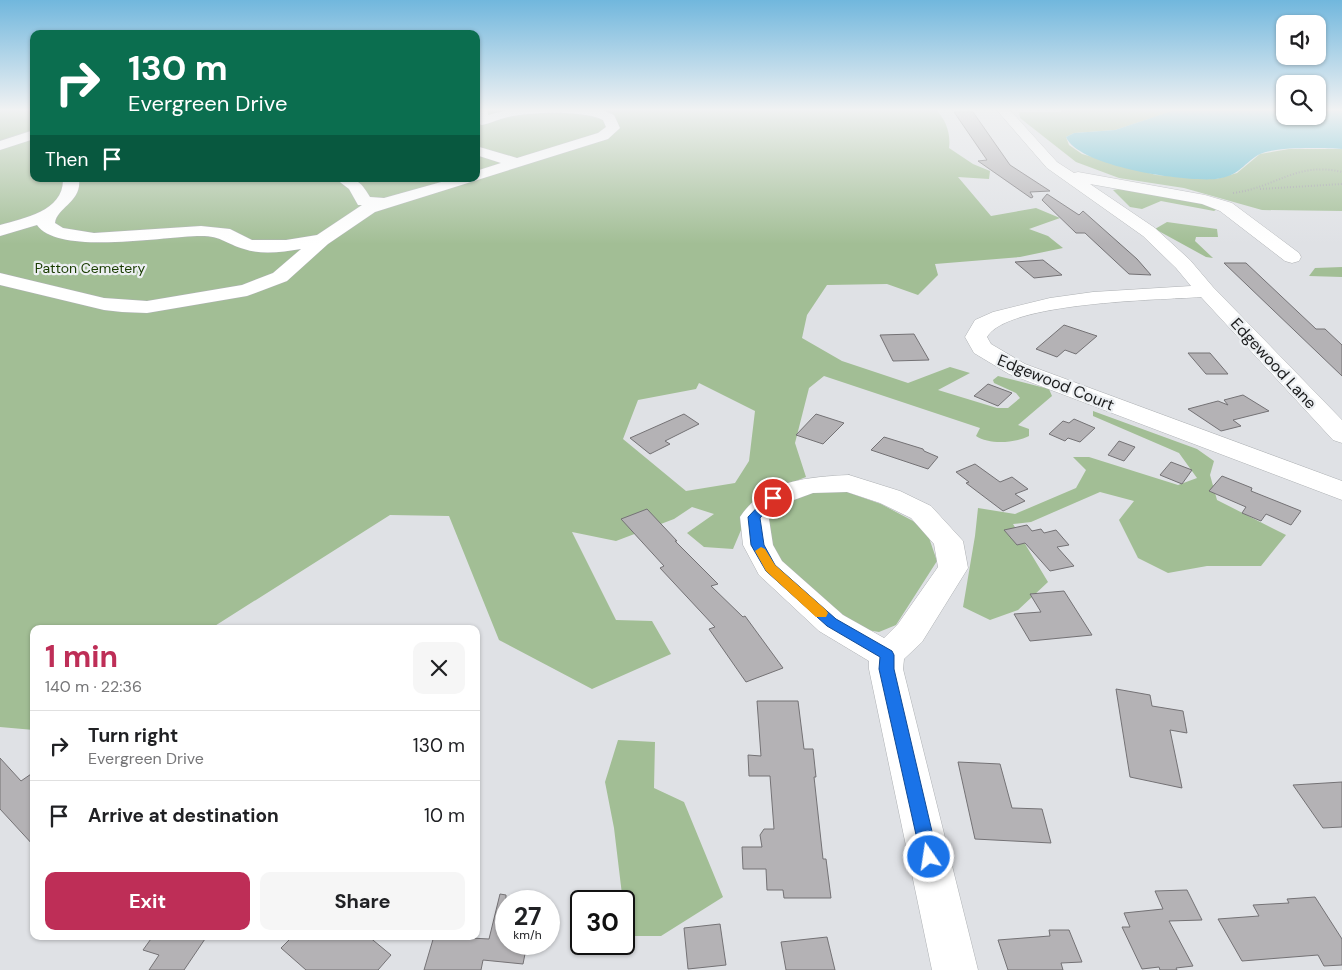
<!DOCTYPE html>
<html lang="en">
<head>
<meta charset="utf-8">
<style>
  :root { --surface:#fff; --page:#f6f6f6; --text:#202124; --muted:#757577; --line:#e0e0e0; --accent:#be2e57 }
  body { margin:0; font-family:"DM Sans",sans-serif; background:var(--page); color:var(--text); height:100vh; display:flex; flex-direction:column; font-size:19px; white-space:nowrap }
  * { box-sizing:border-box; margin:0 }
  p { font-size:16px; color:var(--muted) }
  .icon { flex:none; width:28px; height:28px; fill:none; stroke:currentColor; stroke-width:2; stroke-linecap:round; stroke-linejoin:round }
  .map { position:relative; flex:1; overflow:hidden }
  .details { position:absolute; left:30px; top:625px; width:450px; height:315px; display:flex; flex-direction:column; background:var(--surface); border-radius:10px; box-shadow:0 1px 4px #0004 }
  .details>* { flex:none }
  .banner { position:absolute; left:30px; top:30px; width:450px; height:152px; border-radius:10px; box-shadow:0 1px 4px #0004; background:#0b6e4f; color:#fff; overflow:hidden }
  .controls { position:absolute; left:1276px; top:15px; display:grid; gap:10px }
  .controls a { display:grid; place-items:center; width:50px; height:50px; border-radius:10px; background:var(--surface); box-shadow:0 1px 4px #0004; font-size:25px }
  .speed { position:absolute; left:495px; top:890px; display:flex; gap:10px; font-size:25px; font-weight:700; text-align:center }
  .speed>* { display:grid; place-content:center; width:65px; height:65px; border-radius:50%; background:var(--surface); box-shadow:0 1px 4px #0004; line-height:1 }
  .speed small { font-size:12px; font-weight:400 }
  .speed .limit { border:2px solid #111; border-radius:8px; background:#fff; color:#111 }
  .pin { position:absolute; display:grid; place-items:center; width:42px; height:42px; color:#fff; margin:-21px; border:2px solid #fff; border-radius:50%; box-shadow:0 1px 5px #0007 }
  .me { position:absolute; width:55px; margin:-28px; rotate:347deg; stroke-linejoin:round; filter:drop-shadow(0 0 4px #0008) }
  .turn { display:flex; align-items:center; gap:18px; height:105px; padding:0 15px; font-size:22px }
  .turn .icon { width:65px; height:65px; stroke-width:2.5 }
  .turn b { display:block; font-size:35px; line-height:42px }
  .then { display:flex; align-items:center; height:48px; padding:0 15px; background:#0003; gap:10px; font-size:19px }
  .round { display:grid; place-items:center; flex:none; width:52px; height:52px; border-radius:10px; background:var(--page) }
  .summary { display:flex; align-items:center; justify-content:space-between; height:85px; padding:0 15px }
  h1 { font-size:30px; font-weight:700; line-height:38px; color:var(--accent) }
  .action { display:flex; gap:10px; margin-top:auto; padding:10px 15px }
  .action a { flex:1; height:58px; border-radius:10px; background:var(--accent); color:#fff; font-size:20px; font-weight:700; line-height:58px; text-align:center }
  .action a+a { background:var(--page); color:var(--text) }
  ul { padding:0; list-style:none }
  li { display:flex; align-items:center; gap:15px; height:70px; padding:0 15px; border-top:1px solid var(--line) }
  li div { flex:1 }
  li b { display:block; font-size:19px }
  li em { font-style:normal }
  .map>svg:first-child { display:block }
  .green { fill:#a2be95; fill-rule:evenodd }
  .water { fill:#5fbbcd }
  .building { fill:#b4b2b5; stroke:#747275 }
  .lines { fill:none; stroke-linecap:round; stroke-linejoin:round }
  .minor-casing { stroke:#aeb1b4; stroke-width:1 }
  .path { stroke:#999b9e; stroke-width:2; stroke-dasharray:1 2; stroke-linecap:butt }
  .minor { fill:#fff; fill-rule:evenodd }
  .route { fill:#1a73e8; stroke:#114b97 }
  .slow { fill:#f59e0b }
  .labels { text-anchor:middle; stroke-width:4.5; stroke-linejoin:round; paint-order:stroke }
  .far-park-label { font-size:14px; fill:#193c00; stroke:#eceff2 }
  .street-label { font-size:16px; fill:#1b1c1d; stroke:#eceff2 }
</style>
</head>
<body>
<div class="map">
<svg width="1342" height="970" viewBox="0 0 1342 970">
  <rect width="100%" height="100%" fill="#dfe1e5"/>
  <!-- green -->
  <path class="green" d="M0 109H34V179H476V109H935C946 119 951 134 949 148L973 164 990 171 989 179 958 177 991 216 1036 208 1060 218 1029 229 1048 236 1063 248 1020 257 935 264 938 275 918 295 887 284 827 285 807 315 802 338 842 361 908 383 950 367 970 373 938 390 997 408H1008L1020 398 1016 393 994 383 993 380 998 376 1049 389 1052 396 1018 425 1029 429V436C1016 443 989 445 976 436L980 428 824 376 809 388 795 443 806 477 755 497 733 549 704 547 687 533 714 514 692 507 674 519 616 541 572 532 616 620 652 621 671 654 592 689 499 640 449 516 390 515 210 629H34V730L0 727ZM699 383 755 411 749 461 735 483 686 491 623 439 638 400 696 389Z
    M1065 109H1175L1173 111 1115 130 1074 133 1066 137 1069 145 1082 154 1156 175 1216 179 1237 173 1260 154 1289 149H1342V211L1262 210 1184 188 1119 178 1076 162 1020 118 1019 112H1060Z
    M1125 188 1187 199 1219 208 1214 211 1161 201 1142 209 1130 207 1113 190Z
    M1167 222 1217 229 1218 237H1196L1195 241 1213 258 1206 257 1155 229Z
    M1342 267V277L1309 276 1315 268Z
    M1093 411 1197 449 1214 461 1210 475 1217 500 1286 535 1261 566H1207L1168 573 1138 558 1119 520 1134 501 1100 492 1031 522 1013 524 1048 582 1018 610 990 620 963 607 975 536 978 508 1015 514 1076 488 1086 470 1073 457H1089L1178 485 1197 478 1179 453 1093 416Z
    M826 491 847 492 881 504 913 521 927 532 937 561 896 625 879 632 861 629 788 571 772 550 764 524 777 507 802 494Z
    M618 740 655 742 654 788 684 802 723 897 661 936H627L614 828 605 782Z"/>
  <!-- water -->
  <path class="water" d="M1175 109H1285V116H1318V109H1342V149C1324 148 1274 146 1258 155 1241 166 1239 176 1216 179 1185 182 1079 167 1066 137L1074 133 1115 130 1172 111Z"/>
  <!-- building -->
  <path class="building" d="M954 112H973L1010 165 1050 191 1030 192 1033 197 1031 198 978 161 987 160Z
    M1047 194 1079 215 1083 211 1137 259 1151 275 1129 274 1085 233H1076L1042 200Z
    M1043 260 1062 275 1034 278 1015 262Z
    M1224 263H1246L1316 329H1325L1342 345V376Z
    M1064 325 1097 336 1076 354 1065 350 1057 357 1036 349Z
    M914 334 929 360 893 361 880 335Z
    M1188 353H1210L1228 374H1206Z
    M988 384 1012 393 998 406 974 396Z
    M1243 395 1269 411 1233 420 1241 426 1221 431 1188 409 1218 401 1228 405 1224 400Z
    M684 414 699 424 665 441 670 444 650 454 630 438Z
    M816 414 844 423 823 444 796 435Z
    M1074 419 1095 428 1080 442 1068 438 1065 441 1049 434 1063 421 1069 423Z
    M884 437 923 449 924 451 938 457 928 469 871 450Z
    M1119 441 1135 447 1124 461 1108 455Z
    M1171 462 1192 470 1182 484 1160 475Z
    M975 464 1000 482 1012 477 1028 489 1015 494 1025 501 1003 511 966 483 969 482 956 472Z
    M1222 476 1252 488 1251 491 1301 511 1291 525 1266 514 1261 521 1242 513 1246 507 1209 491Z
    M647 509 677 541H675L718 584 711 586 743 617 745 616 783 668 746 682 709 629 715 627 660 568 664 566 621 519Z
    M1027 525 1032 531 1041 529 1044 533 1056 530 1069 545 1057 547 1074 566 1050 571 1025 543 1017 545 1004 530Z
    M1064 591 1092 635 1030 641 1014 614 1041 612 1030 594Z
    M1116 689 1150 695 1152 706 1183 711 1187 733 1170 730 1182 788 1130 777Z
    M757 701H798L804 749H813L816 777H814L823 859H826L831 898H784L783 890H767L766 869H743L742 847H762L760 835 764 829H774L770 776H749L748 755 761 756Z
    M0 758 21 781 34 772V846L0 809Z
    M958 762 1000 764 1012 808 1042 809 1051 843 975 839Z
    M1342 782V827L1323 828 1293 785Z
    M1187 890 1202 920 1169 921 1193 966 1176 968 1177 970H1160L1159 967 1142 969 1122 927H1130L1124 913 1163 909 1155 891Z
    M500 894 506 895V944H527L523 964 483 960 481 970H424L434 936 489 939Z
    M1315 897 1342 939V965L1324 966 1318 955 1242 961 1218 919 1259 916 1253 905 1289 903 1287 899Z
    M720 924 726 965 688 969 684 928Z
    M1049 930H1069L1082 962 1061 963 1063 970H1008L998 940 1050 936Z
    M153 936H207L184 970H149L159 955 143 950Z
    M293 936H368L391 955 378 970H306L281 948Z
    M827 937 835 970H786L781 942Z"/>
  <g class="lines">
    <!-- minor casing -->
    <g class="minor-casing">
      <path id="minor" d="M476 109H487L488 115 512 109H600L614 115 620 128 608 139 375 212 328 244 287 281 247 296 147 313 122 312 104 310 0 285V273L104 298 147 301 242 285 273 273 301 249C282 252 262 255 244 249 226 244 222 236 201 236 165 236 59 256 37 225L0 236V225C24 218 64 211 63 179H79C82 202 57 207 55 223L63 228 94 233 201 226 230 229 252 240H286L317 235 362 205H358L349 189 336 179C357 179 359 179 370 197L384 198 452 179H476V171L501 163 476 155V146L517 158 598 133 606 127 603 120C582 110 531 112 508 117 499 119 491 123 482 125L476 123Z
        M996 109H1009L1057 162 1074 173 1078 172 1205 195 1232 203 1299 253 1301 257 1299 261 1292 263 1285 261 1220 211 1202 204 1090 184 1155 228 1190 260 1213 287 1342 420V443L1333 440 1201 297C1160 300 1007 302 987 337L991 344 1025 364 1342 481V500L1009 374 974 353 965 337 975 320 993 312 1050 298 1093 292 1191 286 1176 268 1143 236 1047 168Z
        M34 130V139L0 150V141Z
        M849 475 900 491 931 506 963 541 968 568 922 642 904 659 903 669 978 970H932L869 669V661L819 631 759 575 743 545 740 517C764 480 809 477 849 475ZM847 492 880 503 911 518 934 544 938 567 898 624 884 638 843 615 782 561 773 545 769 519 783 504 813 493Z"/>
    </g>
    <!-- path -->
    <path class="path" d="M1260 189 1342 184
      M1233 193C1275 188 1297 161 1342 172"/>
    <!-- minor -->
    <use href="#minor" class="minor"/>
  </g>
  <!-- sky -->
  <linearGradient id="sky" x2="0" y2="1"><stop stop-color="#71b7dd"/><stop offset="0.45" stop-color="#f1f2f3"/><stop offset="1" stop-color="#f1f2f3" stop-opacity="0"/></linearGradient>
  <rect width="1342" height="244" fill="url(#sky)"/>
  <!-- route -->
  <path class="route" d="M773 494 778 498 760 518 764 545 775 565 836 619 892 651 894 655V669L938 857 935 863 929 865 923 863 921 857 879 669 880 657 827 626 766 571 751 545 748 517 769 495Z"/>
  <!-- slow -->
  <path class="slow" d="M761 547 765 549 775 565 826 610 828 613 826 617H816L766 571 755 551Z"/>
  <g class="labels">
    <!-- far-park labels -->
    <g class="far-park-label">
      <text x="90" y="273">Patton Cemetery</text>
    </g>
    <!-- street labels -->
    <g class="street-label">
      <text transform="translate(1274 363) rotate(47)" y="6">Edgewood Lane</text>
      <text transform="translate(1056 382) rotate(22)" y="6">Edgewood Court</text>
    </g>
  </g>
</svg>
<div class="controls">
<a><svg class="icon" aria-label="sound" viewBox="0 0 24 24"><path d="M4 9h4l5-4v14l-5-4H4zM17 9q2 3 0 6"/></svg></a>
<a><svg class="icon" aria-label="search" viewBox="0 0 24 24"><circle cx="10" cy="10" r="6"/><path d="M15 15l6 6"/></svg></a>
</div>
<div class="speed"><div>27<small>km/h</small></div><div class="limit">30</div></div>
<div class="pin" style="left:773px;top:498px;background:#d93025"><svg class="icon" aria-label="arrive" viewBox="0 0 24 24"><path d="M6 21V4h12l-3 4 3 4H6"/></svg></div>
<svg class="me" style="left:929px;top:857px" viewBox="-20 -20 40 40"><circle r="17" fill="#1a73e8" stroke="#fff" stroke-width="3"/><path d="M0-11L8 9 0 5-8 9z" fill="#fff"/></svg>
<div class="banner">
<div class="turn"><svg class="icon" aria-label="right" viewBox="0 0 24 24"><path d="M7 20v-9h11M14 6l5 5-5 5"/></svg><div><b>130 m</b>Evergreen Drive</div></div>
<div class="then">Then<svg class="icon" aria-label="arrive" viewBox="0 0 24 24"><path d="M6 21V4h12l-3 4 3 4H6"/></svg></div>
</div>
<section class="details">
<div class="summary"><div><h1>1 min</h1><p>140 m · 22:36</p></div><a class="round"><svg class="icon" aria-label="close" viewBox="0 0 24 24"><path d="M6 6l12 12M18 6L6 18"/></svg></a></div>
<ul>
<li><svg class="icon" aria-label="right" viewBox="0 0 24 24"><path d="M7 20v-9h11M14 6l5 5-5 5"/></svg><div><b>Turn right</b><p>Evergreen Drive</p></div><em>130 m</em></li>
<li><svg class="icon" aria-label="arrive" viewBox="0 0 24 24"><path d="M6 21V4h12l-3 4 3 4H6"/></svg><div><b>Arrive at destination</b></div><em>10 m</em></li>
</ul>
<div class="action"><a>Exit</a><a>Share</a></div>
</section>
</div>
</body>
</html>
